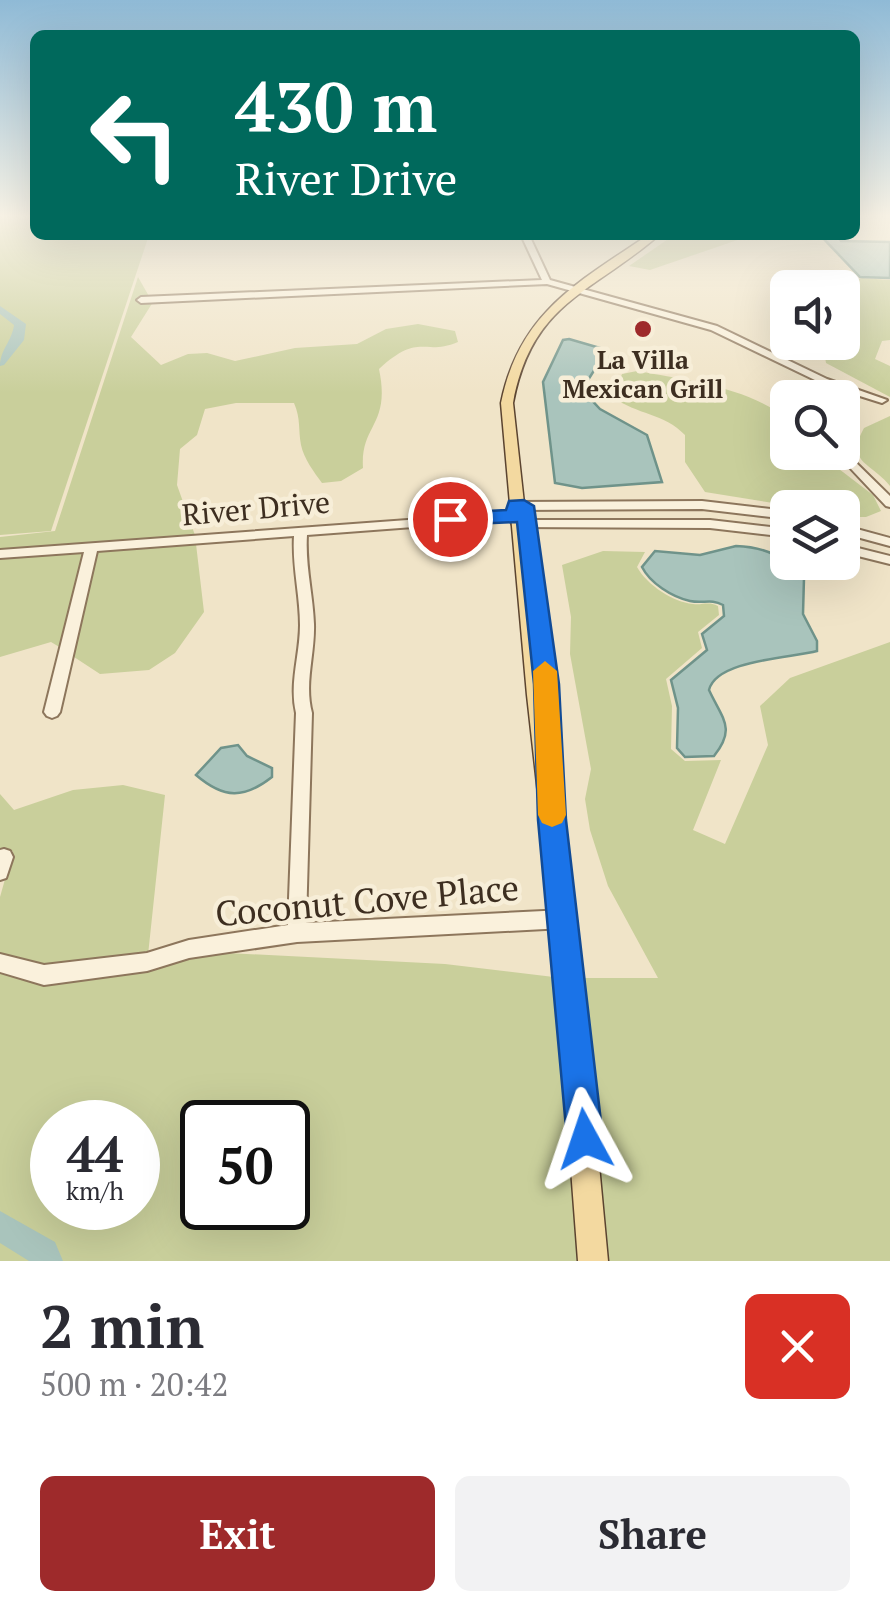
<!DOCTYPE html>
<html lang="en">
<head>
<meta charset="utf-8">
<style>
  :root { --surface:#fff; --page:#f2f2f3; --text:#2b2b33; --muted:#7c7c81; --accent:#9e2a2b }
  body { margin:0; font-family:"PT Serif",serif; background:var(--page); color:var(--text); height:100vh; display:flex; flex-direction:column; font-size:38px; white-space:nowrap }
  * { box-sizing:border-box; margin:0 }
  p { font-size:32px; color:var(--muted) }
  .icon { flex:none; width:55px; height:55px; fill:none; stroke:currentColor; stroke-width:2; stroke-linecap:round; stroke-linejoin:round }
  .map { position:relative; height:1261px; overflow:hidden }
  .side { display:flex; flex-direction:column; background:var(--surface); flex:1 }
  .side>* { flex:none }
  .banner { position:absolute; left:30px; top:30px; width:830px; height:210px; border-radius:15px; box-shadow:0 10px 40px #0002; background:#00695c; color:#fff; overflow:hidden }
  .controls { position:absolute; left:770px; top:270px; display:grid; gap:20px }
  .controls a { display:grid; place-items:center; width:90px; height:90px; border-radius:15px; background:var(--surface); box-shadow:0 10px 40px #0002; font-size:50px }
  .speed { position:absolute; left:30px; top:1100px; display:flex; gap:20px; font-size:50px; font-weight:700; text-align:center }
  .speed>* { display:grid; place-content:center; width:130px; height:130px; border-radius:50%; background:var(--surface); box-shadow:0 10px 40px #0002; line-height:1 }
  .speed small { font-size:25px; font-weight:400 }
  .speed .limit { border:5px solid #111; border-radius:15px; background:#fff; color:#111 }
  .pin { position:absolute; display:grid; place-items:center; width:85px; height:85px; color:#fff; margin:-42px; border:5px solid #fff; border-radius:50%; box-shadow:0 2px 10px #0007 }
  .me { position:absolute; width:110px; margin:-55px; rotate:355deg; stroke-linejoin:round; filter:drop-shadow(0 0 8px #0008) }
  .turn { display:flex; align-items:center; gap:35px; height:210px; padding:0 40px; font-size:45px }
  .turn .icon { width:130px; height:130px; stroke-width:2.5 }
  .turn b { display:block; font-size:70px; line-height:85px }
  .round { display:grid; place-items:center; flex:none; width:105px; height:105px; border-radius:15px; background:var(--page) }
  .headline { display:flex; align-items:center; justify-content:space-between; height:170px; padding:0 40px }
  h1 { font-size:60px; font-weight:700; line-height:75px }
  .action { display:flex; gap:20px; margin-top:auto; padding:20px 40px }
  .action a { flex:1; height:115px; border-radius:15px; background:var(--accent); color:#fff; font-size:40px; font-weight:700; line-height:115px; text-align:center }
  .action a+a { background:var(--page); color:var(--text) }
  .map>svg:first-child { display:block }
  .green { fill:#c9cf9b; fill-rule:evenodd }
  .water { fill:#a9c4bc; stroke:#6f938a; stroke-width:2.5 }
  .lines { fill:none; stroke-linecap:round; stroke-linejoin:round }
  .river { fill:#a9c4bc; fill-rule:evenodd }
  .minor-casing { stroke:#8d765c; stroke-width:4 }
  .major-casing { stroke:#5b4430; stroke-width:3 }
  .minor { fill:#faf1dc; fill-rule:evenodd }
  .major { fill:#f3d9a0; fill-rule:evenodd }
  .route { fill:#1a73e8; stroke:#114b97; stroke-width:2.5 }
  .slow { fill:#f59e0b }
  .poi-dot { fill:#9e2a2b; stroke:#f7eed8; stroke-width:4 }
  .labels { text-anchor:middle; stroke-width:9; stroke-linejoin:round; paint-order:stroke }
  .far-poi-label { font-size:25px; font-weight:bold; fill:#3d2e20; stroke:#f7eed8 }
  .street-label { font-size:30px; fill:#3d2e20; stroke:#f7eed8 }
  .near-street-label { font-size:35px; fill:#3d2e20; stroke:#f7eed8 }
</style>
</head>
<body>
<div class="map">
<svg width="890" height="1261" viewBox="0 0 890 1261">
  <rect width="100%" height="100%" fill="#f0e4c8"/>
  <!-- green -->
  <path class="green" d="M0 217H35V235H149L51 531 0 535Z
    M674 235H752L650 270 629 266Z
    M138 277 150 298 137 301 153 302 131 337 161 365 188 354 207 353 235 361 295 348 357 344 386 329 418 324 455 331 458 342C422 357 421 331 379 369 391 426 360 424 363 468L341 481 322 483C314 472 304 459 301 445 298 430 301 419 294 403H236L205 409 197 435 180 449 177 485 196 538 0 551V537L55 531Z
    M862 278 890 280V340L882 341 875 359 890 366V397L826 363 824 351 834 343 842 342 849 324 842 288 838 286Z
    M637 371C686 380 748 387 787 419L788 452 818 453 873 495 881 511 866 517H843L842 508 798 507 705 492 685 462V435C664 413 637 415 613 397L622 374Z
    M890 416V486C871 462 845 463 864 428Z
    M196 544 204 612 175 653 149 670 100 674 71 655 96 550Z
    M85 551 61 648 51 642 0 657V557Z
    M603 551 645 552 637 567C647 585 673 602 693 604 704 605 708 601 718 606L719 615 698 632 702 648 666 679 672 706 671 749 685 761 721 760 693 830 725 844 768 745 760 706 790 678 890 642V1261H603L578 978H658L608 886 590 830 585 799 591 769 570 654 571 617 562 565Z
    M123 785 165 795 148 955 47 968 0 955V897L13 851 0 852V794L14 810 73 790Z
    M208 952 445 964 562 978 584 1261H0V971L147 972ZM52 1122H138V1208H52ZM202 1122H288V1208H202Z"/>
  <!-- water -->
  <path class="water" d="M820 235H837L841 241 890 242V278L860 277Z
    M569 339 607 350 588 380 586 394 600 409 647 435 662 482 582 488 555 483 543 382 563 340Z
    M736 546C766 547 785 557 804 578L803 614 817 641V651C790 658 716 660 709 690 723 720 736 728 714 756L685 757 677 748 678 708 671 680 707 650 702 634 724 616 723 605C710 598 704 604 690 601 672 597 650 583 642 567L655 551 700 555Z
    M238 745 247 756 272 768V777C244 799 224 799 196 775L221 748Z"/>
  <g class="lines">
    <!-- river -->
    <path class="river" d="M0 306 26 324 24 340 4 365 0 366C0 350 12 341 14 325L0 314Z
      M0 1211 55 1242 63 1261H29L0 1243Z"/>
    <!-- minor casing -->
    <g class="minor-casing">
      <path id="minor" d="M521 235H529L550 280 717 326 827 379 887 400 882 403 825 385 807 398H795L817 381 711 330 547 284 141 303 137 300 141 297 542 280Z
        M842 449 890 496V507L886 506 837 454 836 452H842Z
        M702 501 788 511V519L702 509 516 510 510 506 516 502Z
        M517 512 523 516 521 519 307 535C305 566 313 594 314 624 315 655 304 683 312 713L306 923 564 910 570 913 573 919 570 925 564 928 297 942 189 958 147 971 44 985 0 972V954L44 965 147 953 189 940 288 925 296 713C289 683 300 655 300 625 300 595 292 566 294 536L97 551 60 712 57 716 52 718 47 716 44 712 84 552 0 558V550Z
        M518 520H710L788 529V537L710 528 514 527 512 524Z
        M842 525 890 538V546L842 533Z
        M842 544 890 556V564L842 552Z
        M4 849 10 851 13 857 6 878 0 880V850Z"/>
    </g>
    <!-- major casing -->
    <g class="major-casing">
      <path id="major" d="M648 235H659C591 294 532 302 513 403L545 695 576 919 608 1261H578L552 919 527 695 501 403C519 313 577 283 648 235Z"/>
    </g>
    <!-- minor -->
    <use href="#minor" class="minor"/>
    <!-- major -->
    <use href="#major" class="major"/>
  </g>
  <!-- sky -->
  <linearGradient id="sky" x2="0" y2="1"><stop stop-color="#8fbad6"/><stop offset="0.55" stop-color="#f8f3e6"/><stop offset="1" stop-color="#f8f3e6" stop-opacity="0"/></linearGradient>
  <rect width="890" height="393" fill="url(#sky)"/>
  <!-- route -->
  <path class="route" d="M524 500 534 506 559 684 566 820 603 1139 598 1152 585 1157 573 1152 567 1139 538 820 534 684 517 522 450 525 440 519 450 513 506 510 509 501Z"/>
  <!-- slow -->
  <path class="slow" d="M545 661 557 671 566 815 562 823 552 827 542 823 538 815 533 671Z"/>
  <!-- markers -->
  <circle class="poi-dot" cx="643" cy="329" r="10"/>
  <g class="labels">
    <!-- far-poi labels -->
    <g class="far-poi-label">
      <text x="643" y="369">La Villa<tspan x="643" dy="29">Mexican Grill</tspan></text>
    </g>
    <!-- street labels -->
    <g class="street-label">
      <text transform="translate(256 509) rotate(-5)" y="10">River Drive</text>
    </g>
    <!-- near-street labels -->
    <g class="near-street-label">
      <text transform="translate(367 901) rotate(-5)" y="12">Coconut Cove Place</text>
    </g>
  </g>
</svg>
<div class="controls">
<a><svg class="icon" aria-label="sound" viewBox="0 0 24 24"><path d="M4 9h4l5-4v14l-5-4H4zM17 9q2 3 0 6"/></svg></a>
<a><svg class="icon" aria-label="search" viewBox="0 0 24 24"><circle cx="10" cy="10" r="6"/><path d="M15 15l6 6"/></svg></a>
<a><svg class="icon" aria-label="layers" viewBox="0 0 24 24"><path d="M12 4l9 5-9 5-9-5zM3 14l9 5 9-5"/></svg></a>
</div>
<div class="speed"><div>44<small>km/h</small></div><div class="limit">50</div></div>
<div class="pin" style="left:450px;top:519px;background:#d93025"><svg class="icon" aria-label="arrive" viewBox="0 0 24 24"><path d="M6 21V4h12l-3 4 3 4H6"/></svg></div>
<svg class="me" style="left:585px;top:1139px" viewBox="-20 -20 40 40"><path d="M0-17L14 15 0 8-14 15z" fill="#1a73e8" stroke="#fff" stroke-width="4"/></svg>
<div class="banner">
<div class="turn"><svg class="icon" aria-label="left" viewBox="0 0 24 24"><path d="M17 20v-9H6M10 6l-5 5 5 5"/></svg><div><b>430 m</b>River Drive</div></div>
</div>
</div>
<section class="side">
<div class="headline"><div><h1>2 min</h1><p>500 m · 20:42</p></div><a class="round" style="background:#d93025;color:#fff"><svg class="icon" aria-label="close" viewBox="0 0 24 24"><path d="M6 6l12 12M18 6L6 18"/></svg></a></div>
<div class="action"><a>Exit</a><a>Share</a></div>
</section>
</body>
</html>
